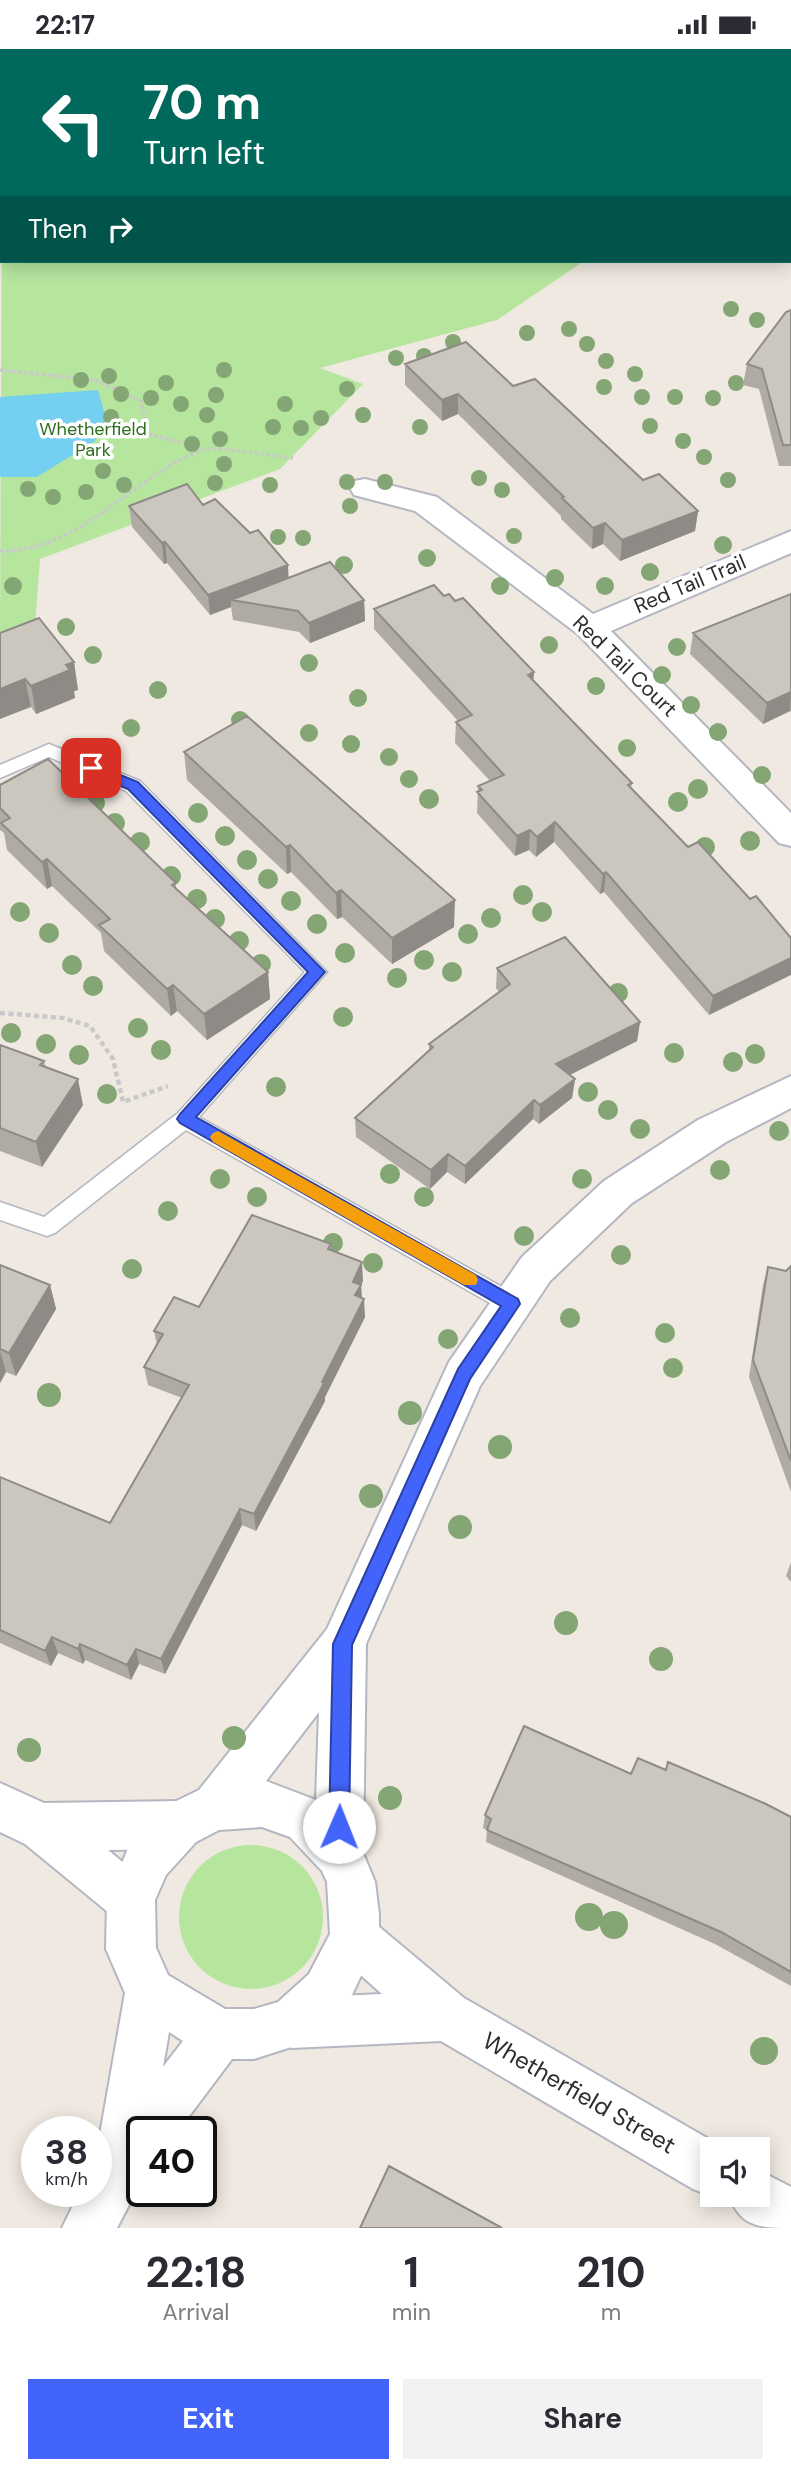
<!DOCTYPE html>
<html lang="en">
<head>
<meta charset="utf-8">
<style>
  :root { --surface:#fff; --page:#f2f2f3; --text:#2b2b33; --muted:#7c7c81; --accent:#4264fb }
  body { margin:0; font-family:"DM Sans",sans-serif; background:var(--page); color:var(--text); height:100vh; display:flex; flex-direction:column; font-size:26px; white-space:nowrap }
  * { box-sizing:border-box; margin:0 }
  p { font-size:23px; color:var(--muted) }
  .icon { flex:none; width:38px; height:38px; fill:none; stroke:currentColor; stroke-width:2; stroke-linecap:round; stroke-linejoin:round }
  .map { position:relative; height:2179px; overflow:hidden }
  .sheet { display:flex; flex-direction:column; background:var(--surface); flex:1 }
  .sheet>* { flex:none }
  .hud { position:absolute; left:0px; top:0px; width:791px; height:214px; box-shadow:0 4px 18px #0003; background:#00695c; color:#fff; overflow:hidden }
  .buttons { position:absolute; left:700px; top:2088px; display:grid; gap:14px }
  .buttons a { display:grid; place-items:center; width:70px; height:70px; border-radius:0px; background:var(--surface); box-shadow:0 4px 18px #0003; font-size:35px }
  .speed { position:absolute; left:21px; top:2067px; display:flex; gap:14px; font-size:35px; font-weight:700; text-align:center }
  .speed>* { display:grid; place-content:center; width:91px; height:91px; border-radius:50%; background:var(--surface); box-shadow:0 4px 18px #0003; line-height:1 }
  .speed small { font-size:18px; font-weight:400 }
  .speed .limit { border:4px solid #111; border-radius:10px; background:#fff; color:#111 }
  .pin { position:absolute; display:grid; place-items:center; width:60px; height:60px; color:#fff; margin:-30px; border-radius:14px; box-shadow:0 4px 10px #0006 }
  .me { position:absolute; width:77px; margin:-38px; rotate:1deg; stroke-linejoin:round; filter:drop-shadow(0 0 5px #0008) }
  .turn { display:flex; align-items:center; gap:24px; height:147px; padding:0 28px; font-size:32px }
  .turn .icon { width:91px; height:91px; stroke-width:2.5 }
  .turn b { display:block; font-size:49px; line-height:60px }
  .then { display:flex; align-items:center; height:66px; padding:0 28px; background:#0003; gap:14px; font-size:26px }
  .eta { display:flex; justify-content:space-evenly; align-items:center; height:119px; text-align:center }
  .eta b { font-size:42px; font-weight:700; line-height:49px }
  .primary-button { display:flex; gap:14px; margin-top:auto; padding:14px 28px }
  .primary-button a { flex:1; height:80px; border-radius:0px; background:var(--accent); color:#fff; font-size:28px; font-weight:700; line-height:80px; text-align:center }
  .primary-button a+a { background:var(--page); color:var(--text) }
  .status { display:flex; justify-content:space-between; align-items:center; height:49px; padding:0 35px; background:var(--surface); direction:ltr }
  .status svg { height:19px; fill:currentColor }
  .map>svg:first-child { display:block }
  .green { fill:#b6e59e }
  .water { fill:#75cff0 }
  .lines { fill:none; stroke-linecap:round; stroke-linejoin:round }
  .lane-casing { stroke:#b4b7c1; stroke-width:3 }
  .street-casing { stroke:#b4b7c1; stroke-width:4 }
  .secondary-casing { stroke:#b4b7c1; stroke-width:4 }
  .path-far1 { stroke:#c9c9c9; stroke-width:3.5; stroke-dasharray:3.5 2.5; stroke-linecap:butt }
  .path { stroke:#c9c9c9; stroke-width:4.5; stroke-dasharray:5 3.5; stroke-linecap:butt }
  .lane { fill:#fff; fill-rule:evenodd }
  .street { fill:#fff; fill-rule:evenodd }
  .secondary { fill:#fff; fill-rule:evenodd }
  .rail-casing { stroke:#a3a6b8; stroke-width:5 }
  .rail { stroke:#fff; stroke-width:3.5; stroke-dasharray:11; stroke-linecap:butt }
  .tree { fill:#84a574 }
  .wall { fill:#afaba4 }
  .shaded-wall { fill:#8e8b86 }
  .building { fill:#cbc7bf; stroke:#8e8b86; stroke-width:2 }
  .route { fill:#4264fb; stroke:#2b41a3; stroke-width:2 }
  .slow { fill:#f59e0b }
  .labels { text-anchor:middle; stroke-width:7; stroke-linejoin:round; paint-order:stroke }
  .far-park-label { font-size:18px; fill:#2c6e1b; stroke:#fff }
  .street-label { font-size:21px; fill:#2e2e2e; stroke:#fff }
  .near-street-label { font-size:24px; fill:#2e2e2e; stroke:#fff }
</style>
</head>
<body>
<div class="status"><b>22:17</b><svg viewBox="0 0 49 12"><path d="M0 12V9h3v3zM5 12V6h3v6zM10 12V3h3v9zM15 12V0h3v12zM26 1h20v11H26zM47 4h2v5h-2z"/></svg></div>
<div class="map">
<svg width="791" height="2179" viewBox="0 0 791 2179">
  <rect width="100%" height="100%" fill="#efe9e1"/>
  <!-- green -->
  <path class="green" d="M426 0H791V170L789 2H421Z
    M2 134V212H584L497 271 320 319 363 335 280 420 40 510 35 576 0 587Z
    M179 1868a72 72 0 1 1 144 0a72 72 0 1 1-144 0Z"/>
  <!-- water -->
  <path class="water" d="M98 341 106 369 95 392 37 428H0V348Z"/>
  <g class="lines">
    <!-- lane casing -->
    <g class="lane-casing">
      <path id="lane" d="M49 695 140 732 327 923 199 1068 520 1248 523 1255 520 1262 512 1265 504 1262 186 1081 55 1184 47 1187 0 1171V1153L44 1168 178 1064 305 923 126 742 49 708 0 729V716Z"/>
    </g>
    <!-- street casing -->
    <g class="street-casing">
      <path id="street" d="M365 430 437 448 593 565 791 482V504L611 582 791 764V797L779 794 579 586 415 462 354 446 350 439 354 432Z
        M0 1734 44 1754 179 1752 196 1759 203 1776 196 1793 179 1800 108 1801 148 1834 155 1851 148 1868 131 1875 114 1868 25 1795 0 1783Z
        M354 1863 371 1871 464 1949 726 2100H712V2146H716L712 2147 693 2140 441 1992 292 1999 274 1992 267 1974 274 1956 292 1949 382 1945 337 1905 329 1888 337 1871Z
        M758 2121 791 2138V2179C760 2179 740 2178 729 2146H758Z"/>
    </g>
    <!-- secondary casing -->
    <g class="secondary-casing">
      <path id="secondary" d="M791 1027V1059L726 1093 632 1154 550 1232 480 1337 366 1595 363 1804 375 1833 379 1865V1888L345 1961 310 1992 254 2010H232L178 2082H142V2131L117 2179H62L80 2142H96V2108L125 1944 106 1900 107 1851 131 1792 162 1759 199 1741 327 1580 449 1313 522 1208 604 1132 698 1071ZM319 1663 316 1751 266 1732ZM262 1778 290 1788 322 1822 327 1833 330 1885 309 1925 278 1953 254 1960H225L168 1926 156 1899 155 1851 166 1826 196 1793 219 1781ZM169 1983 183 1992 163 2018Z"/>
    </g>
    <!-- path-far1 -->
    <path class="path-far1" d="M0 321 95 331 141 352 148 385 204 400
      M0 502C83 502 132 426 203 401 216 397 275 407 293 409"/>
    <!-- path -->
    <path class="path" d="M0 964 63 969 90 977 113 1010 123 1053 168 1037"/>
    <!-- lane -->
    <use href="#lane" class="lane"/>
    <!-- street -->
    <use href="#street" class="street"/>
    <!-- secondary -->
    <use href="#secondary" class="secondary"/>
    <!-- rail casing -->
    <g class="rail-casing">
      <path id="rail" d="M319 2 325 0
        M355 2 360 0"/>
    </g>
    <!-- rail -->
    <use href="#rail" class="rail"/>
  </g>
  <!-- trees -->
  <g class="tree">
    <circle cx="731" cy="260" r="8"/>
    <circle cx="757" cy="271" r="8"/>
    <circle cx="569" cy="280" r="8"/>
    <circle cx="527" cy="284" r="8"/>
    <circle cx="453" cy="293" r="8"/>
    <circle cx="587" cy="295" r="8"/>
    <circle cx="424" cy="307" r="8"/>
    <circle cx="396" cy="309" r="8"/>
    <circle cx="606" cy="312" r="8"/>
    <circle cx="224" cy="321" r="8"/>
    <circle cx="635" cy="325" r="8"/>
    <circle cx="109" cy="327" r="8"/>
    <circle cx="81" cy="331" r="8"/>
    <circle cx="166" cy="334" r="8"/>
    <circle cx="736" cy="334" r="8"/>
    <circle cx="604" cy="338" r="8"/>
    <circle cx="347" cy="340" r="8"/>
    <circle cx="121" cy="345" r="8"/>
    <circle cx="216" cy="346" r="8"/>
    <circle cx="642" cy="348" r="8"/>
    <circle cx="675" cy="348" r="8"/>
    <circle cx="151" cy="349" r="8"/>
    <circle cx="713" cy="349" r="8"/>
    <circle cx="181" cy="355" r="8"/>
    <circle cx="285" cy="355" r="8"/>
    <circle cx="207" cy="366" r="8"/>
    <circle cx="363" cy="366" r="8"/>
    <circle cx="111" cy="368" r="8"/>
    <circle cx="321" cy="369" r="8"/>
    <circle cx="650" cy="377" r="8"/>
    <circle cx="273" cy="378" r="8"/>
    <circle cx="420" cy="378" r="8"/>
    <circle cx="301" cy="379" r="8"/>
    <circle cx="220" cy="390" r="8"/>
    <circle cx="683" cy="392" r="8"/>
    <circle cx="192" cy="395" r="8"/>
    <circle cx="704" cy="408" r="8"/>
    <circle cx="224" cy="415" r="8"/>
    <circle cx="103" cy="422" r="8"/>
    <circle cx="479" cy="429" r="8"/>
    <circle cx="728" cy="431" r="8"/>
    <circle cx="347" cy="433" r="8"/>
    <circle cx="385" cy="433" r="8"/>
    <circle cx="215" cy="434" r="8"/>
    <circle cx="124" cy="436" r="8"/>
    <circle cx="270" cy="436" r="8"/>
    <circle cx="28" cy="440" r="8"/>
    <circle cx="502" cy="441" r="8"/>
    <circle cx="86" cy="443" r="8"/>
    <circle cx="53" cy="448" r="8"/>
    <circle cx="350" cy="457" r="8"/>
    <circle cx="514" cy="487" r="8"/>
    <circle cx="278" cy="488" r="8"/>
    <circle cx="303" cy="489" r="8"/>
    <circle cx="723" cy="496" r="9"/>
    <circle cx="427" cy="509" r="9"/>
    <circle cx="344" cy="516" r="9"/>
    <circle cx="650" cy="523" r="9"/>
    <circle cx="555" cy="529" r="9"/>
    <circle cx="13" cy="537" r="9"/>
    <circle cx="500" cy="537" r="9"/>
    <circle cx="605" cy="537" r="9"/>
    <circle cx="66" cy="578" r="9"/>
    <circle cx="549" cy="596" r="9"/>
    <circle cx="677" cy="598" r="9"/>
    <circle cx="93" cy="606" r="9"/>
    <circle cx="309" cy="614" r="9"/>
    <circle cx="662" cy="626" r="9"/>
    <circle cx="596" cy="637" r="9"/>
    <circle cx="158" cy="641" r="9"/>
    <circle cx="358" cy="649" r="9"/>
    <circle cx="691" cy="656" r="9"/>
    <circle cx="240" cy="671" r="9"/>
    <circle cx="131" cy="679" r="9"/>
    <circle cx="718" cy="683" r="9"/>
    <circle cx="309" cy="684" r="9"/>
    <circle cx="351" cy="695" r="9"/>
    <circle cx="627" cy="699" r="9"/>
    <circle cx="389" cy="708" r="9"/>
    <circle cx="762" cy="726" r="9"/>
    <circle cx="409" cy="730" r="9"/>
    <circle cx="75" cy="734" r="10"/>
    <circle cx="698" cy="740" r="10"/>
    <circle cx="429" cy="750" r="10"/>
    <circle cx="678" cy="753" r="10"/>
    <circle cx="95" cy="754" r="10"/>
    <circle cx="198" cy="764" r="10"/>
    <circle cx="115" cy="774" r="10"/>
    <circle cx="225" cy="787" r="10"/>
    <circle cx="750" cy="792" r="10"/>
    <circle cx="140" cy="793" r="10"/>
    <circle cx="705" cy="798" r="10"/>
    <circle cx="247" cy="811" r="10"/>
    <circle cx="171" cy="827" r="10"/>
    <circle cx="268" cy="830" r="10"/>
    <circle cx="523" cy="846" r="10"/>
    <circle cx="197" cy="850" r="10"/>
    <circle cx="291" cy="852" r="10"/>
    <circle cx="20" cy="863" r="10"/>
    <circle cx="542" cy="863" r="10"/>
    <circle cx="491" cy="869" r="10"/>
    <circle cx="215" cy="870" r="10"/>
    <circle cx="317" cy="875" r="10"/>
    <circle cx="49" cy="884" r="10"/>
    <circle cx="468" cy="885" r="10"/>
    <circle cx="239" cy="892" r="10"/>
    <circle cx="345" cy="904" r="10"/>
    <circle cx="424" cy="911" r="10"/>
    <circle cx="261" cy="915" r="10"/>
    <circle cx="72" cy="916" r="10"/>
    <circle cx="452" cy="923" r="10"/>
    <circle cx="397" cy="929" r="10"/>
    <circle cx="93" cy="937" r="10"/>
    <circle cx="618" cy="944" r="10"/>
    <circle cx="343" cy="968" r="10"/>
    <circle cx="138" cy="979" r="10"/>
    <circle cx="11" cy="984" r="10"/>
    <circle cx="46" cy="995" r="10"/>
    <circle cx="161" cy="1001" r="10"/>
    <circle cx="674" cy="1004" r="10"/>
    <circle cx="755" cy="1005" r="10"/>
    <circle cx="79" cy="1006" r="10"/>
    <circle cx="733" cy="1013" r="10"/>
    <circle cx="276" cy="1038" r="10"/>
    <circle cx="588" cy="1043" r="10"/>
    <circle cx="107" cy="1045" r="10"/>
    <circle cx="608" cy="1061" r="10"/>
    <circle cx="640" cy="1080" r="10"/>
    <circle cx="779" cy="1082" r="10"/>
    <circle cx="720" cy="1121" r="10"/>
    <circle cx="390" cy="1125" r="10"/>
    <circle cx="220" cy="1130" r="10"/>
    <circle cx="582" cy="1130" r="10"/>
    <circle cx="257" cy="1148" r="10"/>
    <circle cx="424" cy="1148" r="10"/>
    <circle cx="168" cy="1162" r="10"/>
    <circle cx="524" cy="1187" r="10"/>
    <circle cx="333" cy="1194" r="10"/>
    <circle cx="621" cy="1206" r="10"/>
    <circle cx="373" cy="1214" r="10"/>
    <circle cx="132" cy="1220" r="10"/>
    <circle cx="570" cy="1269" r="10"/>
    <circle cx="665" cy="1284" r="10"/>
    <circle cx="448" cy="1290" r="10"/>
    <circle cx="673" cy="1319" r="10"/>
    <circle cx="49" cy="1346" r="12"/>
    <circle cx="410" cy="1364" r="12"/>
    <circle cx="500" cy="1398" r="12"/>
    <circle cx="371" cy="1447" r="12"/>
    <circle cx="460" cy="1478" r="12"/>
    <circle cx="566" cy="1574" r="12"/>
    <circle cx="661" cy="1610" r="12"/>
    <circle cx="234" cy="1689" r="12"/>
    <circle cx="29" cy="1701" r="12"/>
    <circle cx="390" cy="1749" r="12"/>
    <circle cx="589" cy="1868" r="14"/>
    <circle cx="614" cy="1876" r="14"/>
    <circle cx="764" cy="2002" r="14"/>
  </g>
  <!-- wall -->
  <path class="wall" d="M791 261V417H779L759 340 743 336 747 315Z
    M405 315 513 337 643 431 698 462 695 482 620 512 603 495 592 500 561 470V467L458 365 442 372 405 336Z
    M203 456 289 528 364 551 365 572 310 594 299 583 233 571 231 558 210 566 167 514 164 515 132 478 129 457Z
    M791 545V663L790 662 763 675 690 605 693 584Z
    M444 547 455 552 534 623 533 631 632 734 631 739 688 798 750 850 709 966 604 843 600 845 554 793 536 808 529 801 515 807 477 764 478 737 490 732 455 694 456 673 458 672 374 580V560Z
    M0 584 74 613 78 641 74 642 75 649 36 665 31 658Z
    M184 703 454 878 392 915 342 868 337 870 291 823 287 825 187 731Z
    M0 736 176 834V840L268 923 270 950 207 991 177 962 171 967 104 902 101 884 52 837 47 840 7 801 4 784 0 781Z
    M497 919 640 973 637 992 569 1026 575 1030 572 1049 539 1075 533 1070 465 1135 447 1123 430 1140 356 1088 355 1069 429 1001V995L499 943 496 939Z
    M0 996 44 1012 46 1018 83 1056 42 1118 0 1102Z
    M331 1195V1202L363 1232 361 1236 362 1248 365 1268 325 1348V1352L256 1482 242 1476 165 1625 139 1615 131 1631 85 1611 83 1615 58 1604 51 1617 0 1594V1428L110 1474 182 1349 148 1336 144 1318 157 1296 154 1282 199 1258Z
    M0 1216 50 1236 56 1260 16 1327 6 1323 0 1334Z
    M791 1217V1443L749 1328 763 1236 768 1218 786 1222Z
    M791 1513V1533L786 1527Z
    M666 1721 791 1768V1937L715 1895 486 1793 487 1781 483 1779 485 1766 631 1725Z"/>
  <!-- shaded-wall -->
  <path class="shaded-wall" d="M458 345V365L442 372V351Z
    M698 462 695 482 620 512 622 491Z
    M605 474 603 495 592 500 593 479Z
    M165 493 167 514 164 515 162 494Z
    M288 516 289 537 231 551V558L210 566 208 546Z
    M364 551 365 572 310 594 309 574Z
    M74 613 78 641 74 642 75 649 36 665 31 637 66 616Z
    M534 623 532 644 528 626Z
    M25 630 31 658 0 670V640Z
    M791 643 790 662 763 675 767 654Z
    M555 773 554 793 536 808 537 788Z
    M530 781 529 801 515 807 517 787Z
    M290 796 291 823 287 825 286 798Z
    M47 810 52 837 47 840 42 813Z
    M606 823 604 843 600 845 603 825Z
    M341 841 342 868 337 870 336 844Z
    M455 851 454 878 392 915V889Z
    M791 909V926L709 966 713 947Z
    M268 923 270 950 207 991 204 965Z
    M173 936 177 962 171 967 167 940Z
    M640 973 637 992 554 1034 556 1015Z
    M78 1030 83 1056 42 1118 36 1093Z
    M575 1030 572 1049 539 1075 540 1056Z
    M534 1051 533 1070 465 1135V1117Z
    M448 1105 447 1123 430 1140 431 1121Z
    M362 1213 363 1232 360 1238 361 1236 362 1254 356 1264 353 1233Z
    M50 1236 56 1260 16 1327 9 1304Z
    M364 1250 365 1268 325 1348V1352L256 1482 254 1465Z
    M0 1302 6 1323 0 1334Z
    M240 1460 242 1476 165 1625 161 1610Z
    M52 1588 58 1604 51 1617 45 1602Z
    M80 1595 85 1611 83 1615 78 1600Z
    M136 1600 139 1615 131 1631 127 1616Z"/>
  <!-- building -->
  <path class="building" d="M791 261V396H783L762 320 747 315 786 263Z
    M466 293 513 337 535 330 643 431 659 425 698 462 622 491 605 474 593 479 562 449 564 448 458 345 442 351 405 315Z
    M187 435 203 456 215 450 250 484 258 481 288 516 208 546 165 493 162 494 129 457Z
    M330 513 364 551 309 574 298 562 231 551Z
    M434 536 444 547 449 545 455 552 463 549 534 623 528 626 632 734 628 736 688 798 698 793 750 850 756 847 791 889V909L713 947 606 823 603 825 555 773 537 788 530 781 517 787 477 743 482 741 478 737 504 726 456 673 472 666 374 560Z
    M791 545V643L767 654 693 584Z
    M39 569 74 613 66 616 70 621 31 637 25 630 0 640V584Z
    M247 667 455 851 392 889 341 841 336 844 290 796 286 798 184 703Z
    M48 710 176 834 172 836 268 923 204 965 173 936 167 940 99 876 110 870 47 810 42 813 1 774 10 769 0 759V736Z
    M565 888 640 973 556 1015 575 1030 540 1056 534 1051 465 1117 448 1105 431 1121 355 1069 433 998 429 995 510 935 497 919Z
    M0 996 44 1012 40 1016 78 1030 36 1093 0 1079Z
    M252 1166 331 1195 328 1200 362 1213 353 1233 361 1236 355 1246 364 1250 322 1333 324 1334 254 1465 240 1460 161 1610 136 1600 127 1616 80 1595 78 1600 52 1588 45 1602 0 1581V1428L110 1474 189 1336 144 1318 163 1285 154 1282 174 1248 199 1258Z
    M0 1216 50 1236 9 1304 0 1300Z
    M791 1217V1412L753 1311 768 1218 786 1222Z
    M524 1677 631 1725 638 1709 666 1721 668 1713 764 1754 791 1768V1923L721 1883 487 1781 491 1770 485 1766Z
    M389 2117 502 2179H360Z"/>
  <!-- route -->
  <path class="route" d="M91 714 138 733 325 923 196 1068 518 1250 520 1255 470 1330 352 1596 349 1778 346 1785 339 1788 332 1785 329 1778 333 1595 458 1320 501 1257 180 1074 177 1070 180 1065 308 923 128 740 86 723V716Z"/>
  <!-- slow -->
  <path class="slow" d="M218 1082 476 1226 478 1231 476 1236H464L213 1093 210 1088 213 1084Z"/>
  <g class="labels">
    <!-- far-park labels -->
    <g class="far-park-label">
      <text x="93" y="386">Whetherfield<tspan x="93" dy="21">Park</tspan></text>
    </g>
    <!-- street labels -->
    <g class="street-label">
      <text transform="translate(690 535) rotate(-23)" y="7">Red Tail Trail</text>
      <text transform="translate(625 617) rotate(44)" y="7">Red Tail Court</text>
    </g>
    <!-- near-street labels -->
    <g class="near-street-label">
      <text transform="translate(579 2044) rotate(30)" y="8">Whetherfield Street</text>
    </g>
  </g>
</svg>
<div class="buttons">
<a><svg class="icon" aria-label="sound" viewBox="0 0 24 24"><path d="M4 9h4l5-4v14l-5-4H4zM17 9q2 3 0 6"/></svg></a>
</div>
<div class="speed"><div>38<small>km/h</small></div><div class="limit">40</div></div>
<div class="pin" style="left:91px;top:719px;background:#d93025"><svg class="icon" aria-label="arrive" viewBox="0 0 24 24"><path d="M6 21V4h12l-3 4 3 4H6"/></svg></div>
<svg class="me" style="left:339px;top:1778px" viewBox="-20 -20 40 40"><circle r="19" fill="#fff"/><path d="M0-13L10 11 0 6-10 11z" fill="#4264fb"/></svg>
<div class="hud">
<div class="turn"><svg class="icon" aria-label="left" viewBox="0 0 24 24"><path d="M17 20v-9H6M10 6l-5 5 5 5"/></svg><div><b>70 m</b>Turn left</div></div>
<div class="then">Then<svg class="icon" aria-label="right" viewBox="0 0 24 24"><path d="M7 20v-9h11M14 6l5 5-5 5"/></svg></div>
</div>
</div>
<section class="sheet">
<div class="eta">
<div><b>22:18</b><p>Arrival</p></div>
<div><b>1</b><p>min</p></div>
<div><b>210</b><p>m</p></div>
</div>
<div class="primary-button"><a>Exit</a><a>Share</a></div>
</section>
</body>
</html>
